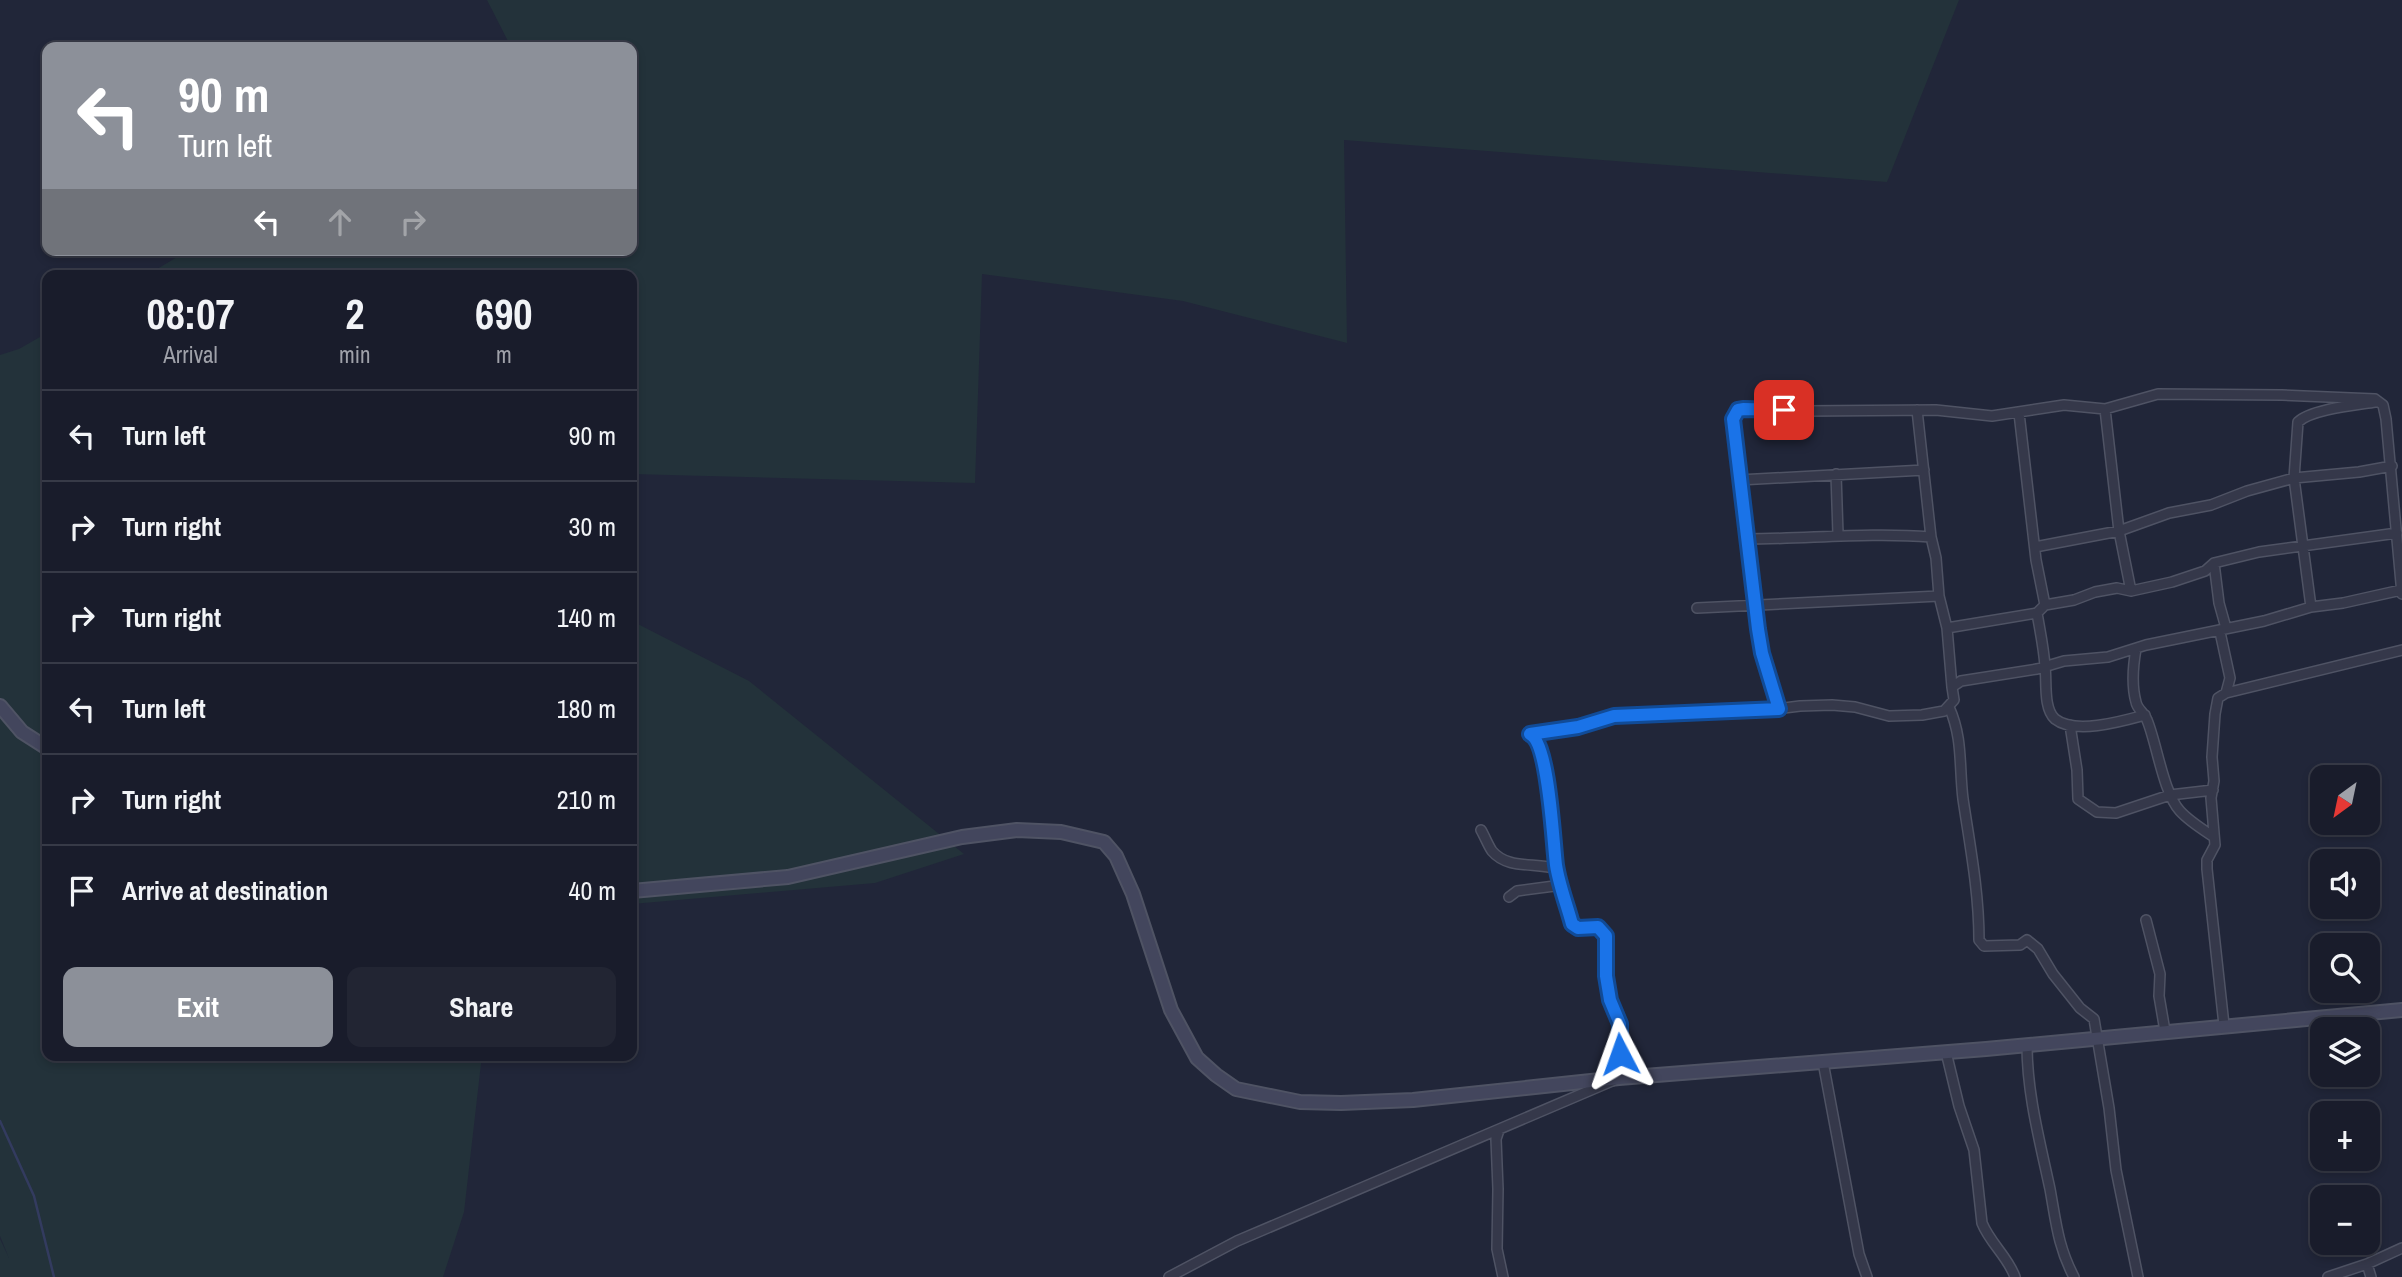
<!DOCTYPE html>
<html lang="en">
<head>
<meta charset="utf-8">
<style>
  :root { --surface:#191c2b; --page:#222533; --text:#f1f3f6; --muted:#9fa1a9; --line:#373a47; --accent:#8c9099 }
  body { margin:0; font-family:"Archivo Narrow",sans-serif; background:var(--page); color:var(--text); height:100vh; display:flex; flex-direction:column; font-size:26px; white-space:nowrap }
  * { box-sizing:border-box; margin:0 }
  p { font-size:23px; color:var(--muted) }
  .icon { flex:none; width:38px; height:38px; fill:none; stroke:currentColor; stroke-width:2; stroke-linecap:round; stroke-linejoin:round }
  .map { position:relative; flex:1; overflow:hidden }
  .panel { position:absolute; left:42px; top:270px; width:595px; height:791px; display:flex; flex-direction:column; background:var(--surface); border-radius:14px; box-shadow:0 4px 10px #0003,0 0 0 2px var(--line) }
  .panel>* { flex:none }
  .top-card { position:absolute; left:42px; top:42px; width:595px; height:214px; border-radius:14px; box-shadow:0 4px 10px #0003,0 0 0 2px var(--line); background:#8c9099; color:#fff; overflow:hidden }
  .needle { width:46px; rotate:213deg }
  .tools { position:absolute; left:2310px; top:765px; display:grid; gap:14px }
  .tools a { display:grid; place-items:center; width:70px; height:70px; border-radius:14px; background:var(--surface); box-shadow:0 4px 10px #0003,0 0 0 2px var(--line); font-size:35px }
  .pin { position:absolute; display:grid; place-items:center; width:60px; height:60px; color:#fff; margin:-30px; border-radius:14px; box-shadow:0 4px 10px #0006 }
  .me { position:absolute; width:77px; margin:-38px; rotate:356deg; stroke-linejoin:round; filter:drop-shadow(0 0 5px #0008) }
  .turn { display:flex; align-items:center; gap:24px; height:147px; padding:0 21px; font-size:32px }
  .turn .icon { width:91px; height:91px; stroke-width:2.5 }
  .turn b { display:block; font-size:49px; line-height:60px }
  .lanes { display:flex; align-items:center; height:66px; padding:0 21px; background:#0003; justify-content:center; gap:35px; direction:ltr }
  .lanes .off { opacity:.35 }
  .eta { display:flex; justify-content:space-evenly; align-items:center; height:119px; text-align:center }
  .eta b { font-size:42px; font-weight:700; line-height:49px }
  .button { display:flex; gap:14px; margin-top:auto; padding:14px 21px }
  .button a { flex:1; height:80px; border-radius:14px; background:var(--accent); color:#fff; font-size:28px; font-weight:700; line-height:80px; text-align:center }
  .button a+a { background:var(--page); color:var(--text) }
  ul { padding:0; list-style:none }
  li { display:flex; align-items:center; gap:21px; height:91px; padding:0 21px; border-top:2px solid var(--line) }
  li div { flex:1 }
  li b { display:block; font-size:26px }
  li em { font-style:normal }
  .map>svg:first-child { display:block }
  .green { fill:#23323a }
  .lines { fill:none; stroke-linecap:round; stroke-linejoin:round }
  .stream { stroke:#333b5f; stroke-width:2.5 }
  .minor-casing { stroke:#4f5364; stroke-width:12 }
  .secondary-casing { stroke:#4f5364; stroke-width:16 }
  .minor { stroke:#35384a; stroke-width:9 }
  .secondary { stroke:#43465d; stroke-width:12 }
  .route-casing { stroke:#114b97; stroke-width:18 }
  .route { stroke:#1a73e8; stroke-width:12 }
</style>
</head>
<body>
<div class="map">
<svg width="2402" height="1277" viewBox="0 0 2402 1277">
  <rect width="100%" height="100%" fill="#212639"/>
  <!-- green -->
  <path class="green" d="M487 0H1959L1887 182 1344 140 1347 343 1183 301 982 274 975 483 632 474V275H147L189 250H632V47H511Z
    M47 333V1055H482L464 1212 443 1277H0V1239L9 1258 0 1236V355L19 349Z
    M632 621 749 681 964 854 875 883 632 904Z"/>
  <g class="lines">
    <!-- stream -->
    <path class="stream" d="M0 1121 34 1196 54 1277"/>
    <!-- minor casing -->
    <g class="minor-casing">
      <path id="minor" d="M2105 409 2119 531 2131 591
        M1917 410 1931 537 1936 558 1939 596 1947 628 1952 687
        M2019 413 2036 560 2045 605
        M1836 474 1838 534
        M1739 480 1924 470
        M1746 539C1808 539 1869 532 1931 537
        M2035 547 2119 531 2169 513 2211 505 2247 491 2294 478 2359 472 2392 466
        M2214 563 2219 603 2226 628
        M2311 607 2294 478 2298 422C2311 409 2356 405 2375 402
        M1697 608 1939 596
        M2037 613C2040 631 2044 649 2045 667 2047 681 2043 708 2055 719 2075 735 2123 721 2145 715
        M1947 628 2037 613 2045 605 2074 600 2095 592 2117 588 2131 591 2172 582 2205 571 2214 563 2259 552 2397 533
        M2220 632 2230 678 2226 693 2218 698 2215 714 2212 757 2214 781 2211 798 2215 845 2207 860V869L2224 1025
        M2136 649C2133 666 2131 684 2136 702 2137 709 2144 712 2147 720 2157 744 2163 792 2180 811 2189 821 2202 829 2214 837
        M2226 693 2402 650
        M1949 707C1963 738 1959 766 1963 799 1970 846 1979 892 1979 940L1984 946 2020 945 2027 940 2038 949 2053 974 2080 1008 2094 1019 2109 1108 2116 1170 2138 1277
        M1779 709 1764 662 1758 629 1733 419 1738 410 1743 409 1805 411 1936 410 1992 416 2064 405 2105 409 2158 394 2282 395 2375 399 2383 405 2386 419 2402 594
        M2070 725 2077 770 2078 799 2097 812 2116 813 2170 795 2213 790
        M1530 734 1578 727 1614 716 1760 711 1800 706 1832 705 1855 707 1889 716 1922 715 1944 711 1954 700 1952 687 1961 681 2037 669 2064 661 2108 657 2146 645 2264 621 2311 607 2343 603 2401 590
        M1481 830C1485 837 1488 845 1492 851 1508 870 1536 862 1557 869
        M1509 897 1517 891 1562 885
        M2146 920 2160 974 2159 996 2165 1031
        M2027 1045C2027 1094 2040 1142 2050 1189 2056 1222 2058 1247 2074 1277
        M1946 1052 1959 1106 1974 1150 1982 1223C1990 1243 2008 1257 2015 1277
        M1823 1062 1859 1254 1867 1277
        M1499 1130 1496 1139 1498 1189 1497 1249 1503 1277
        M2367 1264 2371 1277
        M1169 1277 1237 1241 1619 1078 1620 1024 1608 990 1606 936 1598 927 1578 928 1572 924C1567 906 1559 884 1556 866 1553 842 1550 744 1530 734
        M2328 1277 2367 1264 2402 1248"/>
    </g>
    <!-- secondary casing -->
    <g class="secondary-casing">
      <path id="secondary" d="M0 706 22 732 47 748
        M632 891 788 877 962 837 1017 830 1061 832 1104 842 1116 856 1133 894 1171 1010 1197 1058 1216 1075 1236 1089 1300 1102 1341 1103 1413 1100 1619 1078 1986 1049 2402 1010"/>
    </g>
    <!-- minor -->
    <use href="#minor" class="minor"/>
    <!-- secondary -->
    <use href="#secondary" class="secondary"/>
  </g>
  <g class="lines">
    <!-- route casing -->
    <g class="route-casing">
      <path id="route" d="M1620 1054V1024L1610 1000 1606 976V936L1598 927 1578 928 1572 924C1567 905 1559 885 1556 865 1553 842 1549 743 1530 734L1578 727 1614 716 1779 709 1762 653 1758 629 1733 419 1738 410 1744 409 1784 410"/>
    </g>
    <!-- route -->
    <use href="#route" class="route"/>
  </g>
</svg>
<div class="tools">
<a><svg class="needle" viewBox="-14 -14 28 28"><path d="M0-13l5 13h-10z" fill="#e53935"/><path d="M0 13l5-13h-10z" fill="#9fa1a9"/></svg></a>
<a><svg class="icon" aria-label="sound" viewBox="0 0 24 24"><path d="M4 9h4l5-4v14l-5-4H4zM17 9q2 3 0 6"/></svg></a>
<a><svg class="icon" aria-label="search" viewBox="0 0 24 24"><circle cx="10" cy="10" r="6"/><path d="M15 15l6 6"/></svg></a>
<a><svg class="icon" aria-label="layers" viewBox="0 0 24 24"><path d="M12 4l9 5-9 5-9-5zM3 14l9 5 9-5"/></svg></a>
<a>+</a>
<a>−</a>
</div>
<div class="pin" style="left:1784px;top:410px;background:#d93025"><svg class="icon" aria-label="arrive" viewBox="0 0 24 24"><path d="M6 21V4h12l-3 4 3 4H6"/></svg></div>
<svg class="me" style="left:1620px;top:1054px" viewBox="-20 -20 40 40"><path d="M0-17L14 15 0 8-14 15z" fill="#1a73e8" stroke="#fff" stroke-width="4"/></svg>
<div class="top-card">
<div class="turn"><svg class="icon" aria-label="left" viewBox="0 0 24 24"><path d="M17 20v-9H6M10 6l-5 5 5 5"/></svg><div><b>90 m</b>Turn left</div></div>
<div class="lanes"><svg class="icon" aria-label="left" viewBox="0 0 24 24"><path d="M17 20v-9H6M10 6l-5 5 5 5"/></svg><svg class="icon off" aria-label="ahead" viewBox="0 0 24 24"><path d="M12 20V5M6 11l6-6 6 6"/></svg><svg class="icon off" aria-label="right" viewBox="0 0 24 24"><path d="M7 20v-9h11M14 6l5 5-5 5"/></svg></div>
</div>
<section class="panel">
<div class="eta">
<div><b>08:07</b><p>Arrival</p></div>
<div><b>2</b><p>min</p></div>
<div><b>690</b><p>m</p></div>
</div>
<ul>
<li><svg class="icon" aria-label="left" viewBox="0 0 24 24"><path d="M17 20v-9H6M10 6l-5 5 5 5"/></svg><div><b>Turn left</b></div><em>90 m</em></li>
<li><svg class="icon" aria-label="right" viewBox="0 0 24 24"><path d="M7 20v-9h11M14 6l5 5-5 5"/></svg><div><b>Turn right</b></div><em>30 m</em></li>
<li><svg class="icon" aria-label="right" viewBox="0 0 24 24"><path d="M7 20v-9h11M14 6l5 5-5 5"/></svg><div><b>Turn right</b></div><em>140 m</em></li>
<li><svg class="icon" aria-label="left" viewBox="0 0 24 24"><path d="M17 20v-9H6M10 6l-5 5 5 5"/></svg><div><b>Turn left</b></div><em>180 m</em></li>
<li><svg class="icon" aria-label="right" viewBox="0 0 24 24"><path d="M7 20v-9h11M14 6l5 5-5 5"/></svg><div><b>Turn right</b></div><em>210 m</em></li>
<li><svg class="icon" aria-label="arrive" viewBox="0 0 24 24"><path d="M6 21V4h12l-3 4 3 4H6"/></svg><div><b>Arrive at destination</b></div><em>40 m</em></li>
</ul>
<div class="button"><a>Exit</a><a>Share</a></div>
</section>
</div>
</body>
</html>
